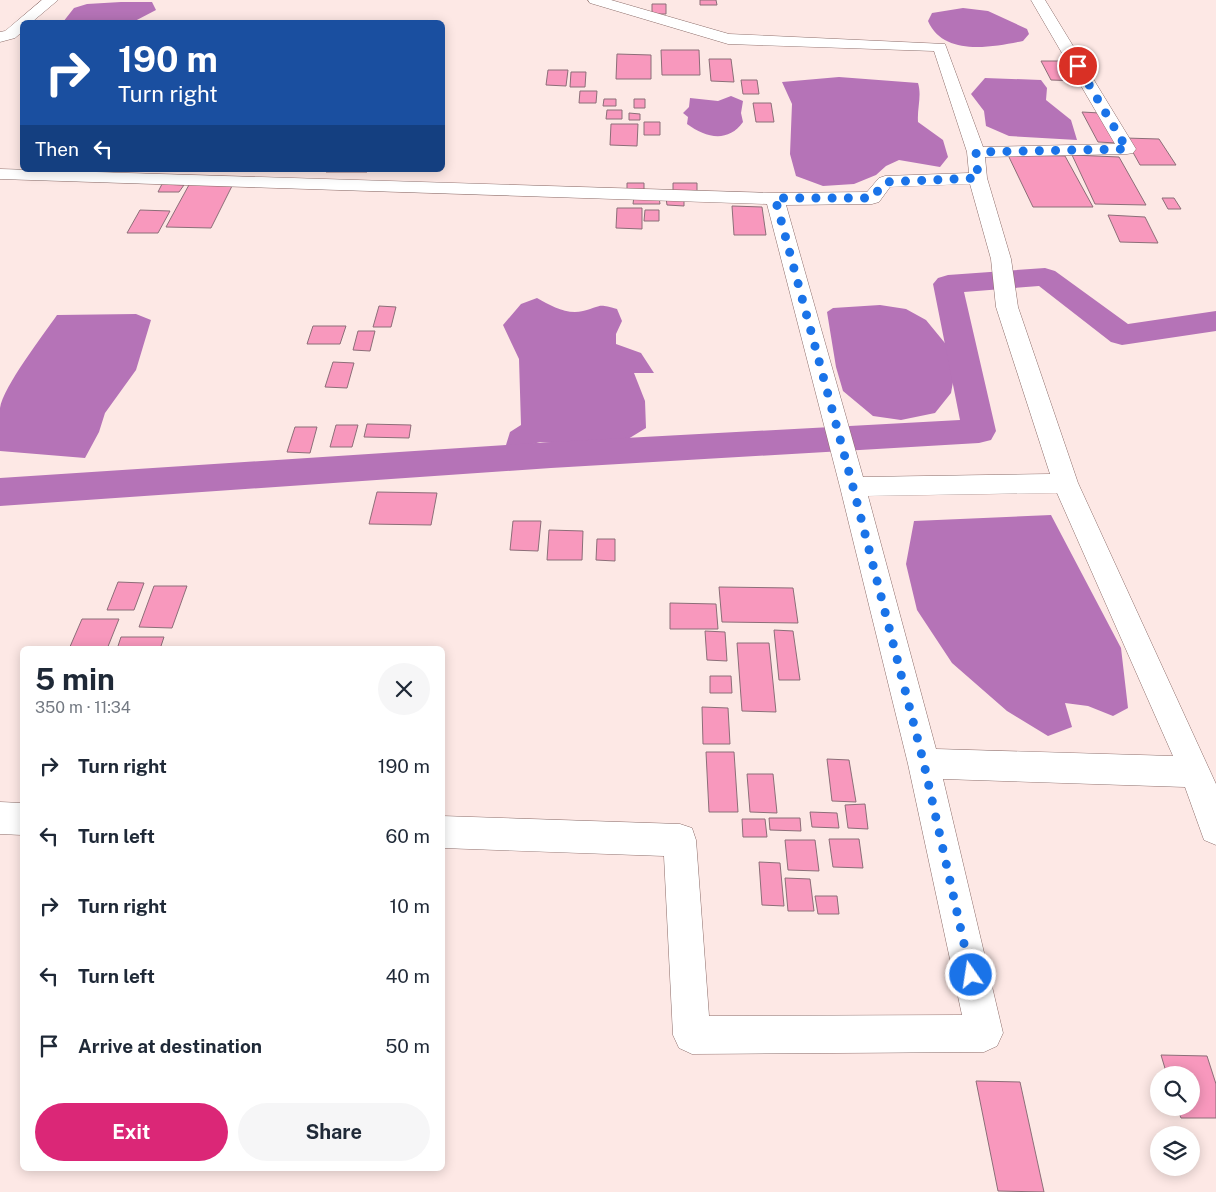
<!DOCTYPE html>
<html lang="en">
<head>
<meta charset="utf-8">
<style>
  :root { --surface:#fff; --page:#f6f6f7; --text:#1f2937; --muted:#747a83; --accent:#db2777 }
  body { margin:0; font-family:"Public Sans",sans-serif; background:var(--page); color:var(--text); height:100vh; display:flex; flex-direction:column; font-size:19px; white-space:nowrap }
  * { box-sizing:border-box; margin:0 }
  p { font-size:16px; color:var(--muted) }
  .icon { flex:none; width:28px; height:28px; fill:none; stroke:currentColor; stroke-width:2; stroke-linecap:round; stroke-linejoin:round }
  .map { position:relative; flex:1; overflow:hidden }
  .sheet { position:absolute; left:20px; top:646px; width:425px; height:525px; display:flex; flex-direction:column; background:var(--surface); border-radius:8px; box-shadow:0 2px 12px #0003 }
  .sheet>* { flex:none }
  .guide { position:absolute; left:20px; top:20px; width:425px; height:152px; border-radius:8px; box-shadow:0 2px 12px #0003; background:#1a4fa0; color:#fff; overflow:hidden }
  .controls { position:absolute; left:1150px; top:1066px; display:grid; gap:10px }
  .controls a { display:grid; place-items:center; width:50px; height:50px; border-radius:50%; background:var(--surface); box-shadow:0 2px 12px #0003; font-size:25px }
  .pin { position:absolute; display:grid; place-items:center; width:42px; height:42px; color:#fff; margin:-21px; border:2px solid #fff; border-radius:50%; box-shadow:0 1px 5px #0007 }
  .me { position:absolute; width:55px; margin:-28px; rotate:347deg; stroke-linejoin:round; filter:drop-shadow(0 0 4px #0008) }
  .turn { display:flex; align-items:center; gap:18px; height:105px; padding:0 15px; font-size:22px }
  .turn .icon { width:65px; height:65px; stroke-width:2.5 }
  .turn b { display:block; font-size:35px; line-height:42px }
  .then { display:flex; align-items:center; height:48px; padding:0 15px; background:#0003; gap:10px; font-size:19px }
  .round { display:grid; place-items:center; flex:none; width:52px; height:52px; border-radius:26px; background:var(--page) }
  .overview { display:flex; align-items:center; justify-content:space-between; height:85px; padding:0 15px }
  h1 { font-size:30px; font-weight:700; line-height:38px }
  .button { display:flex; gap:10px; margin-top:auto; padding:10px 15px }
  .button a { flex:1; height:58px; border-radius:30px; background:var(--accent); color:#fff; font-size:20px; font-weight:700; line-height:58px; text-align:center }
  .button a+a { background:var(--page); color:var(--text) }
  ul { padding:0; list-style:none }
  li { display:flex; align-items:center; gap:15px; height:70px; padding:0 15px }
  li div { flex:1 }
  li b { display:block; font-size:19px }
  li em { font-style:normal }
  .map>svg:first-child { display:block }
  .water { fill:#b573b7 }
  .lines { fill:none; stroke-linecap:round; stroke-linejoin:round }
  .canal { fill:#b573b7; fill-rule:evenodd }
  .building { fill:#f898bd; stroke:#8c6e78 }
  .minor-casing { stroke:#8c6d6a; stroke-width:1 }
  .minor { fill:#fff; fill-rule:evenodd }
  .route { stroke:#1a73e8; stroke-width:9; stroke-dasharray:0 16.2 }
</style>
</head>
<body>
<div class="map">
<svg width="1216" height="1192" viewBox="0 0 1216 1192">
  <rect width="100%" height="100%" fill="#fde8e5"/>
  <!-- water -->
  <path class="water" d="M121 2H152L156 10 133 22H63L74 8 87 4Z
    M963 8 988 11 1027 29 1029 34 1023 41C992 47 944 57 928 21L932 13Z
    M839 77 918 83C922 96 917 108 918 122L943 140 948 157 940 167 899 160 886 166 876 175 854 184 823 186 796 176 790 154 792 104 782 82Z
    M985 78 1041 80 1047 88 1046 100 1071 120 1077 140 1009 136 986 126 984 111 971 94Z
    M731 96 743 101 741 113 743 122C728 143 706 138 687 124L688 117 683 113 689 107 690 98 718 101Z
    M537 298C551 306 567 315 583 311 602 306 597 303 617 309L622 321 616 334V344L641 353 654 373H634L645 401 646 428 628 439 577 444 540 442 519 448 506 445 510 432 521 425 519 359 503 325 521 304Z
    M880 305 906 309 926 320 949 348 955 371 951 393 935 413 901 420 873 416 843 391 836 367 827 312 833 308Z
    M136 314 151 320 136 370 105 413 99 432 85 458 0 451C0 437 0 422 0 408 3 387 44 334 57 315Z
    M1051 515 1121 648 1128 708 1113 716 1088 706 1065 703 1072 727 1048 736 1007 711 952 663 917 610 906 564 914 521Z"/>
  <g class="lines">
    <!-- canal -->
    <path class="canal" d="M1045 268 1055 271 1128 324 1216 311V331L1122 345 1111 342 1039 286 964 292 996 431 991 440 979 443 551 468 0 506V478L551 442 960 420 933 284 938 278 948 275Z"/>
  </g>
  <!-- building -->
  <path class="building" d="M700 0H716L717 5H700Z
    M652 4H666V14H652Z
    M661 50H699L700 75H662Z
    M617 54 651 55V79H616Z
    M709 59H731L734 82 711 81Z
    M1041 61H1070L1081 81 1051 80Z
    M548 70H568L566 86 546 85Z
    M571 72H586L585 87H570Z
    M741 80H757L759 94H743Z
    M580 91H597L596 103H579Z
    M604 99H616V106H603Z
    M634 99H645V108H634Z
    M753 103H771L774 122H756Z
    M607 110H622V119H606Z
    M1082 112 1100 113 1117 143 1098 142Z
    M629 113 640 114V120H629Z
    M644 122H660V135H644Z
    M611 124H638L637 146 610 145Z
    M1125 138 1159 139 1176 165H1140Z
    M1008 155 1065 156 1093 207H1033Z
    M1072 155 1119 157 1146 205 1095 204Z
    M326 170H367V172H326Z
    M190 183 233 184 211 228 166 227Z
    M627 183H644V192L627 191Z
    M673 183H697V193H673Z
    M162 184 184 185 179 192H158Z
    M634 196 659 197 660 204H633Z
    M666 198H684V206L667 205Z
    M1162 198H1174L1181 209H1168Z
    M732 206 762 207 766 235H734Z
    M617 208H642V229L616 228Z
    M140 210 170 211 158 233H127Z
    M645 210H659V221H644Z
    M1108 215 1145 217 1158 243 1120 242Z
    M379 306 396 307 391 327H373Z
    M313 326H346L340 344H307Z
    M358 331H375L370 351 353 350Z
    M333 362 354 363 347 388 325 387Z
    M367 424 411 425 409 438 364 437Z
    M336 425H358L352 447H330Z
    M295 427H317L310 453 287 452Z
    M377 492 437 493 431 525 369 524Z
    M513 521H541L538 551 510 550Z
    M549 530 583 531 582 560H547Z
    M597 539H615V561L596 560Z
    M118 582 144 583 134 610H107Z
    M154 586H187L172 628 139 627Z
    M719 587 793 588 798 623 722 622Z
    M670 603 716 604 718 629H670Z
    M82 619H119L107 649H69Z
    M774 630 793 631 800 680H779Z
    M705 631 725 632 727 661 707 660Z
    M121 637H164L160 649H117Z
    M737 643H769L776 712 742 711Z
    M710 676H731L732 693H710Z
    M702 707 728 708 730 744H703Z
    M706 752H734L738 812H709Z
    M827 759 849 760 856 802 832 801Z
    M747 774H773L777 813 750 812Z
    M865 804 868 829 848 828 845 805Z
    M810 812 837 813 839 828 812 827Z
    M769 818H800L801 831 770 830Z
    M742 819H765L767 837H743Z
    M829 839H859L863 868 833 867Z
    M785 840H815L819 871 788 870Z
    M759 862 780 863 784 906 762 905Z
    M785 878 810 879 814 911H788Z
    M815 896H837L839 914H818Z
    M1161 1055 1207 1056 1216 1084V1118H1181L1177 1108H1191V1075H1167Z
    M976 1081 1020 1082 1044 1192 998 1191Z"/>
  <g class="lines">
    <!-- minor casing -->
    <g class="minor-casing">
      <path id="minor" d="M42 0H58L32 22H22V32L15 38 0 42V32L5 31Z
        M588 0H611L729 34 945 44 983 147 1115 144 1031 0H1045L1136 149 1133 153 1127 154 985 157 987 178 1011 259 1018 307 1078 483 1216 784V845L1204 840 1185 787 943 779 1003 1033 997 1046 984 1052 692 1054 679 1048 673 1035 664 856 442 848V816L680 824 692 828 696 840 709 1016 962 1015 908 764 840 487 767 204 0 179V169L775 193 867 192 879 178 885 176 969 173 967 152 934 51 728 44 590 3ZM970 184 991 259 996 307 1050 474 863 477 786 205 872 204 879 202 890 187ZM1057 493 1173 756 936 749 868 496Z
        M0 802 22 803V835L0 834Z"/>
    </g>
    <!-- minor -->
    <use href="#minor" class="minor"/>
  </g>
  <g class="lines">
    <!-- route -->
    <path class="route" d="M971 975 924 764 853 487 775 198H872L885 182 978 178 976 152 1127 149 1078 66"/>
  </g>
</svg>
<div class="controls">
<a><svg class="icon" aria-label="search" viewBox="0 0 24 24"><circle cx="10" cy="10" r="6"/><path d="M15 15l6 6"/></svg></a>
<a><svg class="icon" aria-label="layers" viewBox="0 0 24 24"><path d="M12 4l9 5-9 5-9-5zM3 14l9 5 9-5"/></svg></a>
</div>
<div class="pin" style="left:1078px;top:66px;background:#d93025"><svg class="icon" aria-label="arrive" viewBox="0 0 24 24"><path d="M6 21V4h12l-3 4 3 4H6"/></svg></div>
<svg class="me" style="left:971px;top:975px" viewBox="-20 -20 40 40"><circle r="17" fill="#1a73e8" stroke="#fff" stroke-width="3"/><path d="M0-11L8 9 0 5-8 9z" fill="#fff"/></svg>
<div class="guide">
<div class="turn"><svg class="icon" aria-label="right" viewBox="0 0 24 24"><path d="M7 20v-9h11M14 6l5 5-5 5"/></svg><div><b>190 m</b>Turn right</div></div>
<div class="then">Then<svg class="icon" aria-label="left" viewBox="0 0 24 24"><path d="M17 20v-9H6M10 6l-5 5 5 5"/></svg></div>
</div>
<section class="sheet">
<div class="overview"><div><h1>5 min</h1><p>350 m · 11:34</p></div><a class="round"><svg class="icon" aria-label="close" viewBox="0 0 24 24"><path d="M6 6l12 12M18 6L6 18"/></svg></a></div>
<ul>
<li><svg class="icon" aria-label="right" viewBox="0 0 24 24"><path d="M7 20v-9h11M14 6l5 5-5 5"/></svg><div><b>Turn right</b></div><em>190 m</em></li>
<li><svg class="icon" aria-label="left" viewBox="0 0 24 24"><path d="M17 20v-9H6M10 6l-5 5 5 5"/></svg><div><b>Turn left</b></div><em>60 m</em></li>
<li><svg class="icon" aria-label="right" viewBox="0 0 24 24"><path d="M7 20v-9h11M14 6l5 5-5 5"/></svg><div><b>Turn right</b></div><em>10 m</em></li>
<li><svg class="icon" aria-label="left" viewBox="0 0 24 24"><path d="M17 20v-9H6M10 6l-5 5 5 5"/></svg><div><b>Turn left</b></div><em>40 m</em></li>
<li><svg class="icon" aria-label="arrive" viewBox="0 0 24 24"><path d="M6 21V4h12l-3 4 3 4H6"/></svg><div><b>Arrive at destination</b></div><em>50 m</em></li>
</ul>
<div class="button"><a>Exit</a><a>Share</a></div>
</section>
</div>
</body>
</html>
